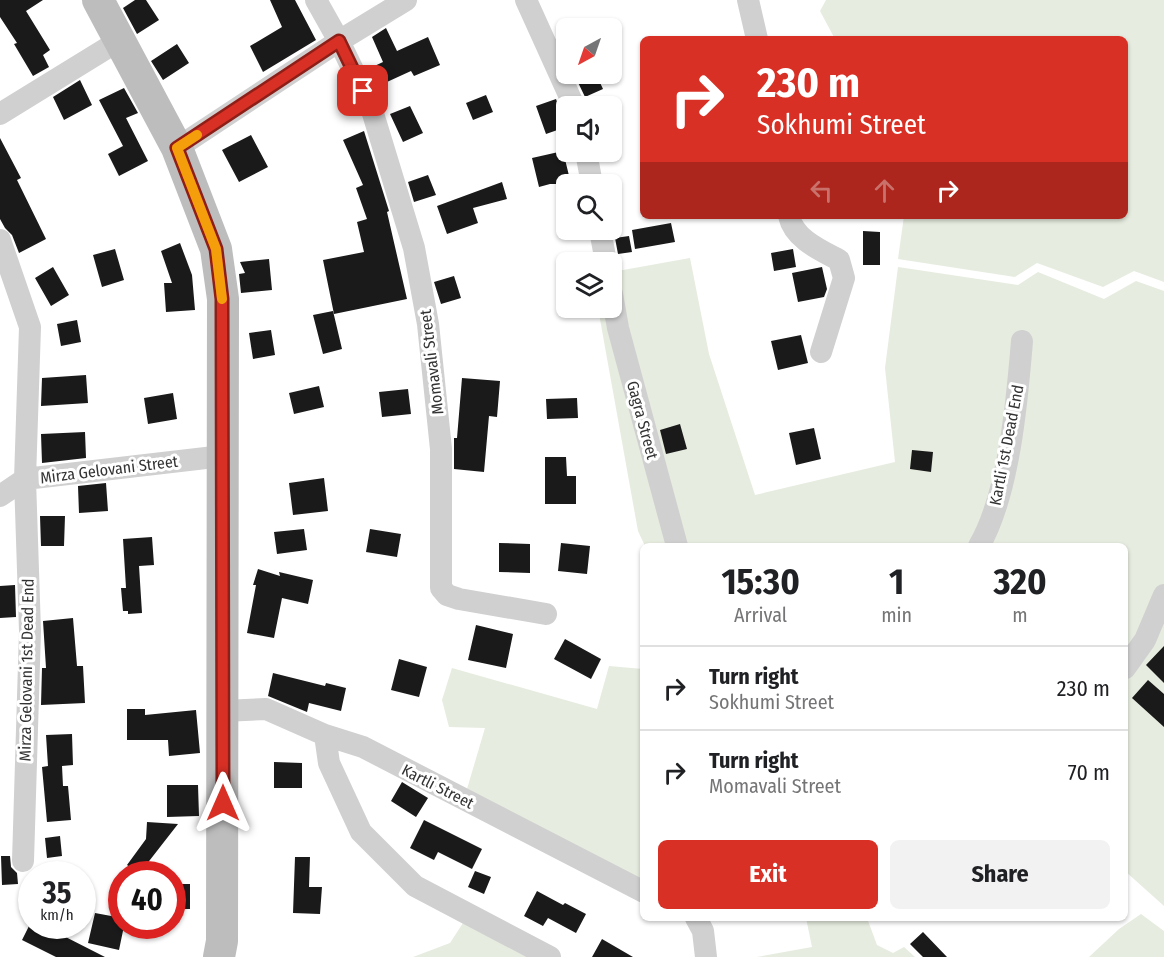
<!DOCTYPE html>
<html lang="en">
<head>
<meta charset="utf-8">
<style>
  :root { --surface:#fff; --page:#f2f2f2; --text:#202124; --muted:#757577; --line:#e0e0e0; --accent:#d93025 }
  body { margin:0; font-family:"Fira Sans Condensed",sans-serif; background:var(--page); color:var(--text); height:100vh; display:flex; flex-direction:column; font-size:22px; white-space:nowrap }
  * { box-sizing:border-box; margin:0 }
  p { font-size:20px; color:var(--muted) }
  .icon { flex:none; width:33px; height:33px; fill:none; stroke:currentColor; stroke-width:2; stroke-linecap:round; stroke-linejoin:round }
  .map { position:relative; flex:1; overflow:hidden }
  .details { position:absolute; left:640px; top:543px; width:488px; height:378px; display:flex; flex-direction:column; background:var(--surface); border-radius:9px; box-shadow:0 2px 4px #0004 }
  .details>* { flex:none }
  .banner { position:absolute; left:640px; top:36px; width:488px; height:183px; border-radius:9px; box-shadow:0 2px 4px #0004; background:#d93025; color:#fff; overflow:hidden }
  .needle { width:39px; rotate:220deg }
  .tools { position:absolute; left:556px; top:18px; display:grid; gap:12px }
  .tools a { display:grid; place-items:center; width:66px; height:66px; border-radius:9px; background:var(--surface); box-shadow:0 2px 4px #0004; font-size:30px }
  .speed { position:absolute; left:18px; top:861px; display:flex; gap:12px; font-size:30px; font-weight:700; text-align:center }
  .speed>* { display:grid; place-content:center; width:78px; height:78px; border-radius:50%; background:var(--surface); box-shadow:0 2px 4px #0004; line-height:1 }
  .speed small { font-size:15px; font-weight:400 }
  .speed .limit { border:9px solid #d22; background:#fff; color:#111 }
  .pin { position:absolute; display:grid; place-items:center; width:51px; height:51px; color:#fff; margin:-26px; border-radius:12px; box-shadow:0 3px 9px #0006 }
  .me { position:absolute; width:66px; margin:-33px; rotate:0deg; stroke-linejoin:round; filter:drop-shadow(0 0 4px #0008) }
  .turn { display:flex; align-items:center; gap:21px; height:126px; padding:0 18px; font-size:27px }
  .turn .icon { width:78px; height:78px; stroke-width:2.5 }
  .turn b { display:block; font-size:42px; line-height:51px }
  .lanes { display:flex; align-items:center; height:57px; padding:0 18px; background:#0003; justify-content:center; gap:30px; direction:ltr }
  .lanes .off { opacity:.35 }
  .eta { display:flex; justify-content:space-evenly; align-items:center; height:102px; text-align:center }
  .eta b { font-size:36px; font-weight:700; line-height:42px }
  .button { display:flex; gap:12px; margin-top:auto; padding:12px 18px }
  .button a { flex:1; height:69px; border-radius:9px; background:var(--accent); color:#fff; font-size:24px; font-weight:700; line-height:69px; text-align:center }
  .button a+a { background:var(--page); color:var(--text) }
  ul { padding:0; list-style:none }
  li { display:flex; align-items:center; gap:18px; height:84px; padding:0 18px; border-top:2px solid var(--line) }
  li div { flex:1 }
  li b { display:block; font-size:22px }
  li em { font-style:normal }
  .map>svg:first-child { display:block }
  .green { fill:#e6ecdf }
  .building { fill:#1a1a1a }
  .lines { fill:none; stroke-linecap:round; stroke-linejoin:round }
  .street { stroke:#d0d0d0; stroke-width:22 }
  .secondary { stroke:#bdbdbd; stroke-width:32 }
  .route-casing { stroke:#8d1f18; stroke-width:15 }
  .route { stroke:#d93025; stroke-width:10 }
  .slow { stroke:#f59e0b; stroke-width:10 }
  .labels { text-anchor:middle; stroke-width:6; stroke-linejoin:round; paint-order:stroke }
  .street-label { font-size:16px; fill:#333; stroke:#fff }
</style>
</head>
<body>
<div class="map">
<svg width="1164" height="957" viewBox="0 0 1164 957">
  <rect width="100%" height="100%" fill="#fff"/>
  <!-- green -->
  <path class="green" d="M826 0H1164V282L1134 271 1103 287 1037 263 1015 277 898 259 904 216H1125V39H835L820 11Z
    M690 258 709 354 755 495 895 462 885 368 898 267 1018 285 1038 272 1104 299 1136 281 1164 291V906L1125 871V546H645L638 531 598 308H612V272Z
    M609 666 643 669V883L467 789 485 728 449 727 442 700 452 668 597 709Z
    M1141 914 1164 931V957H1089L1119 929Z
    M806 918H867L877 945 893 953 904 947 915 957H757L812 947Z
    M463 923 528 957H413L450 943Z"/>
  <!-- building -->
  <path class="building" d="M0 0H43L26 11 50 50 43 55 49 67 33 76 14 44 17 43 0 17Z
    M135 0H146L159 20 137 34 123 8Z
    M270 0H295L316 40 263 72 250 46 282 27Z
    M386 28 397 51 428 37 440 65 414 76 411 71 376 87 368 69 383 62 372 37Z
    M177 44 189 63 163 80 151 61Z
    M574 74H596L603 89 585 97Z
    M80 80 92 105 64 120 53 97Z
    M124 88 138 113 126 118 148 161 119 176 108 154 123 146 99 100Z
    M486 95 493 112 473 120 466 103Z
    M556 99 566 127 546 134 536 106Z
    M410 106 423 133 403 142 390 114Z
    M364 131 389 211 387 212 407 299 334 314 323 260 364 252 357 222 367 219 356 188 363 185 343 140Z
    M251 135 268 167 239 182 222 150Z
    M0 138 21 178 17 180 46 239 19 253 12 235 5 228 0 219Z
    M563 151 571 184H550L539 187 532 158Z
    M428 175 436 195 414 202 408 182Z
    M502 182 507 199 473 208 478 223 447 234 437 206Z
    M671 223 675 242 635 249 632 230Z
    M863 231 880 232V265H863Z
    M629 236 632 252 618 254 615 238Z
    M180 243 192 275 195 310 166 312 164 283H172L161 251Z
    M115 249 124 280 102 287 93 255Z
    M793 249 796 267 774 271 771 253Z
    M269 259 272 290 241 293 239 274 245 273 240 262Z
    M53 267 69 295 51 306 35 278Z
    M822 267 827 289 824 297 798 302 792 273Z
    M454 276 461 298 441 304 434 282Z
    M333 311 342 349 323 354 313 315Z
    M77 320 81 342 61 346 57 324Z
    M271 330 275 355 253 359 249 333Z
    M801 335 808 363 778 370 771 341Z
    M86 375 88 403 41 406 42 378Z
    M462 378 500 381 497 417 489 416 484 472 454 469V438H457Z
    M319 386 324 407 294 414 289 393Z
    M408 389 411 414 382 417 379 392Z
    M173 393 177 419 148 424 144 398Z
    M577 398 578 418 547 419 546 399Z
    M680 424 687 449 666 454 660 430Z
    M814 428 821 459 796 465 789 433Z
    M85 432 86 458 42 463 41 434Z
    M912 450 933 452 931 472 910 469Z
    M545 457H566L567 476H576V504H545Z
    M324 478 328 511 293 515 289 483Z
    M106 483 108 511 79 513 78 486Z
    M40 516H65L64 546H41Z
    M304 529 307 550 277 554 274 532Z
    M370 529 401 534 397 557 366 552Z
    M152 537 154 565 139 566 142 613 128 614V611H123L121 588H126L123 539Z
    M499 543 530 544V573L499 572Z
    M561 543 590 546 587 574 558 571Z
    M258 569 280 576 279 572 313 580 308 604 282 598 274 638 247 633 256 585H253Z
    M15 585 16 617 0 618V586Z
    M73 618 77 666H83L85 703 41 705 42 668H46L43 621Z
    M476 625 513 634 506 668 468 660Z
    M565 639 601 659 591 679 554 659Z
    M1164 646V683L1146 665Z
    M399 659 427 667 419 697 391 690Z
    M273 673 325 686 326 683 346 688 341 711 309 703 307 712 268 696Z
    M1148 680 1164 694V727L1132 698Z
    M127 709H145V715L196 710 200 753 169 756 168 740H127Z
    M72 734 73 765 62 766 63 786H68L71 820 47 822 42 767 48 766 46 735Z
    M274 762 302 763V788H274Z
    M402 782 428 798 416 817 391 801Z
    M167 785H198L199 816 167 817Z
    M424 820 482 849 472 869 438 852 434 860 410 848Z
    M147 822 178 824 139 874 127 865 146 839Z
    M60 836 62 856 47 858 45 838Z
    M1 856H10L11 867 17 873 18 884 2 885Z
    M295 857H310L309 887H322L320 914 293 913Z
    M475 871 491 877 484 894 468 887Z
    M172 884H190V909H172Z
    M537 891 563 905 565 903 586 914 576 933 548 918 543 926 524 916Z
    M95 913 122 918V926H124L119 950 88 943Z
    M29 926H44L105 957H56L22 940Z
    M923 932 947 957H923L910 944Z
    M602 939 633 957H592Z"/>
  <g class="lines">
    <!-- street -->
    <path class="street" d="M316 0 339 41 371 107 414 248 428 324 441 449V588L447 595 459 599 546 614
      M526 0 574 106
      M748 0 757 39
      M0 114 120 40
      M177 148 339 41 406 0
      M586 152 592 184
      M789 216C794 239 820 250 839 260L844 278 821 352
      M600 230 606 262
      M0 240 30 327 25 479 30 631 23 861
      M612 294 618 328 677 546
      M0 496 25 479 223 456
      M979 546C1009 494 1017 402 1022 341
      M1125 668 1145 640 1164 595
      M223 711 266 709 325 735 363 747 644 892
      M325 735 329 763 361 832 415 886 550 957
      M696 918 703 931 706 957"/>
    <!-- secondary -->
    <path class="secondary" d="M98 0 177 148 216 249 223 299 222 941 219 957"/>
  </g>
  <g class="lines">
    <!-- route casing -->
    <g class="route-casing">
      <path id="route" d="M223 803 222 299 216 249 177 148 339 41 363 91"/>
    </g>
    <!-- route -->
    <use href="#route" class="route"/>
    <!-- slow -->
    <path class="slow" d="M197 135 177 148 216 249 222 299"/>
  </g>
  <g class="labels">
    <!-- street labels -->
    <g class="street-label">
      <text transform="translate(431 362) rotate(-97)" y="6">Momavali Street</text>
      <text transform="translate(643 420) rotate(75)" y="6">Gagra Street</text>
      <text transform="translate(1006 445) rotate(-79)" y="6">Kartli 1st Dead End</text>
      <text transform="translate(109 469) rotate(-7)" y="6">Mirza Gelovani Street</text>
      <text transform="translate(26 670) rotate(-89)" y="6">Mirza Gelovani 1st Dead End</text>
      <text transform="translate(438 786) rotate(27)" y="6">Kartli Street</text>
    </g>
  </g>
</svg>
<div class="tools">
<a><svg class="needle" viewBox="-14 -14 28 28"><path d="M0-13l5 13h-10z" fill="#e53935"/><path d="M0 13l5-13h-10z" fill="#757577"/></svg></a>
<a><svg class="icon" aria-label="sound" viewBox="0 0 24 24"><path d="M4 9h4l5-4v14l-5-4H4zM17 9q2 3 0 6"/></svg></a>
<a><svg class="icon" aria-label="search" viewBox="0 0 24 24"><circle cx="10" cy="10" r="6"/><path d="M15 15l6 6"/></svg></a>
<a><svg class="icon" aria-label="layers" viewBox="0 0 24 24"><path d="M12 4l9 5-9 5-9-5zM3 14l9 5 9-5"/></svg></a>
</div>
<div class="speed"><div>35<small>km/h</small></div><div class="limit">40</div></div>
<div class="pin" style="left:363px;top:91px;background:#d93025"><svg class="icon" aria-label="arrive" viewBox="0 0 24 24"><path d="M6 21V4h12l-3 4 3 4H6"/></svg></div>
<svg class="me" style="left:223px;top:803px" viewBox="-20 -20 40 40"><path d="M0-17L14 15 0 8-14 15z" fill="#d93025" stroke="#fff" stroke-width="4"/></svg>
<div class="banner">
<div class="turn"><svg class="icon" aria-label="right" viewBox="0 0 24 24"><path d="M7 20v-9h11M14 6l5 5-5 5"/></svg><div><b>230 m</b>Sokhumi Street</div></div>
<div class="lanes"><svg class="icon off" aria-label="left" viewBox="0 0 24 24"><path d="M17 20v-9H6M10 6l-5 5 5 5"/></svg><svg class="icon off" aria-label="ahead" viewBox="0 0 24 24"><path d="M12 20V5M6 11l6-6 6 6"/></svg><svg class="icon" aria-label="right" viewBox="0 0 24 24"><path d="M7 20v-9h11M14 6l5 5-5 5"/></svg></div>
</div>
<section class="details">
<div class="eta">
<div><b>15:30</b><p>Arrival</p></div>
<div><b>1</b><p>min</p></div>
<div><b>320</b><p>m</p></div>
</div>
<ul>
<li><svg class="icon" aria-label="right" viewBox="0 0 24 24"><path d="M7 20v-9h11M14 6l5 5-5 5"/></svg><div><b>Turn right</b><p>Sokhumi Street</p></div><em>230 m</em></li>
<li><svg class="icon" aria-label="right" viewBox="0 0 24 24"><path d="M7 20v-9h11M14 6l5 5-5 5"/></svg><div><b>Turn right</b><p>Momavali Street</p></div><em>70 m</em></li>
</ul>
<div class="button"><a>Exit</a><a>Share</a></div>
</section>
</div>
</body>
</html>
